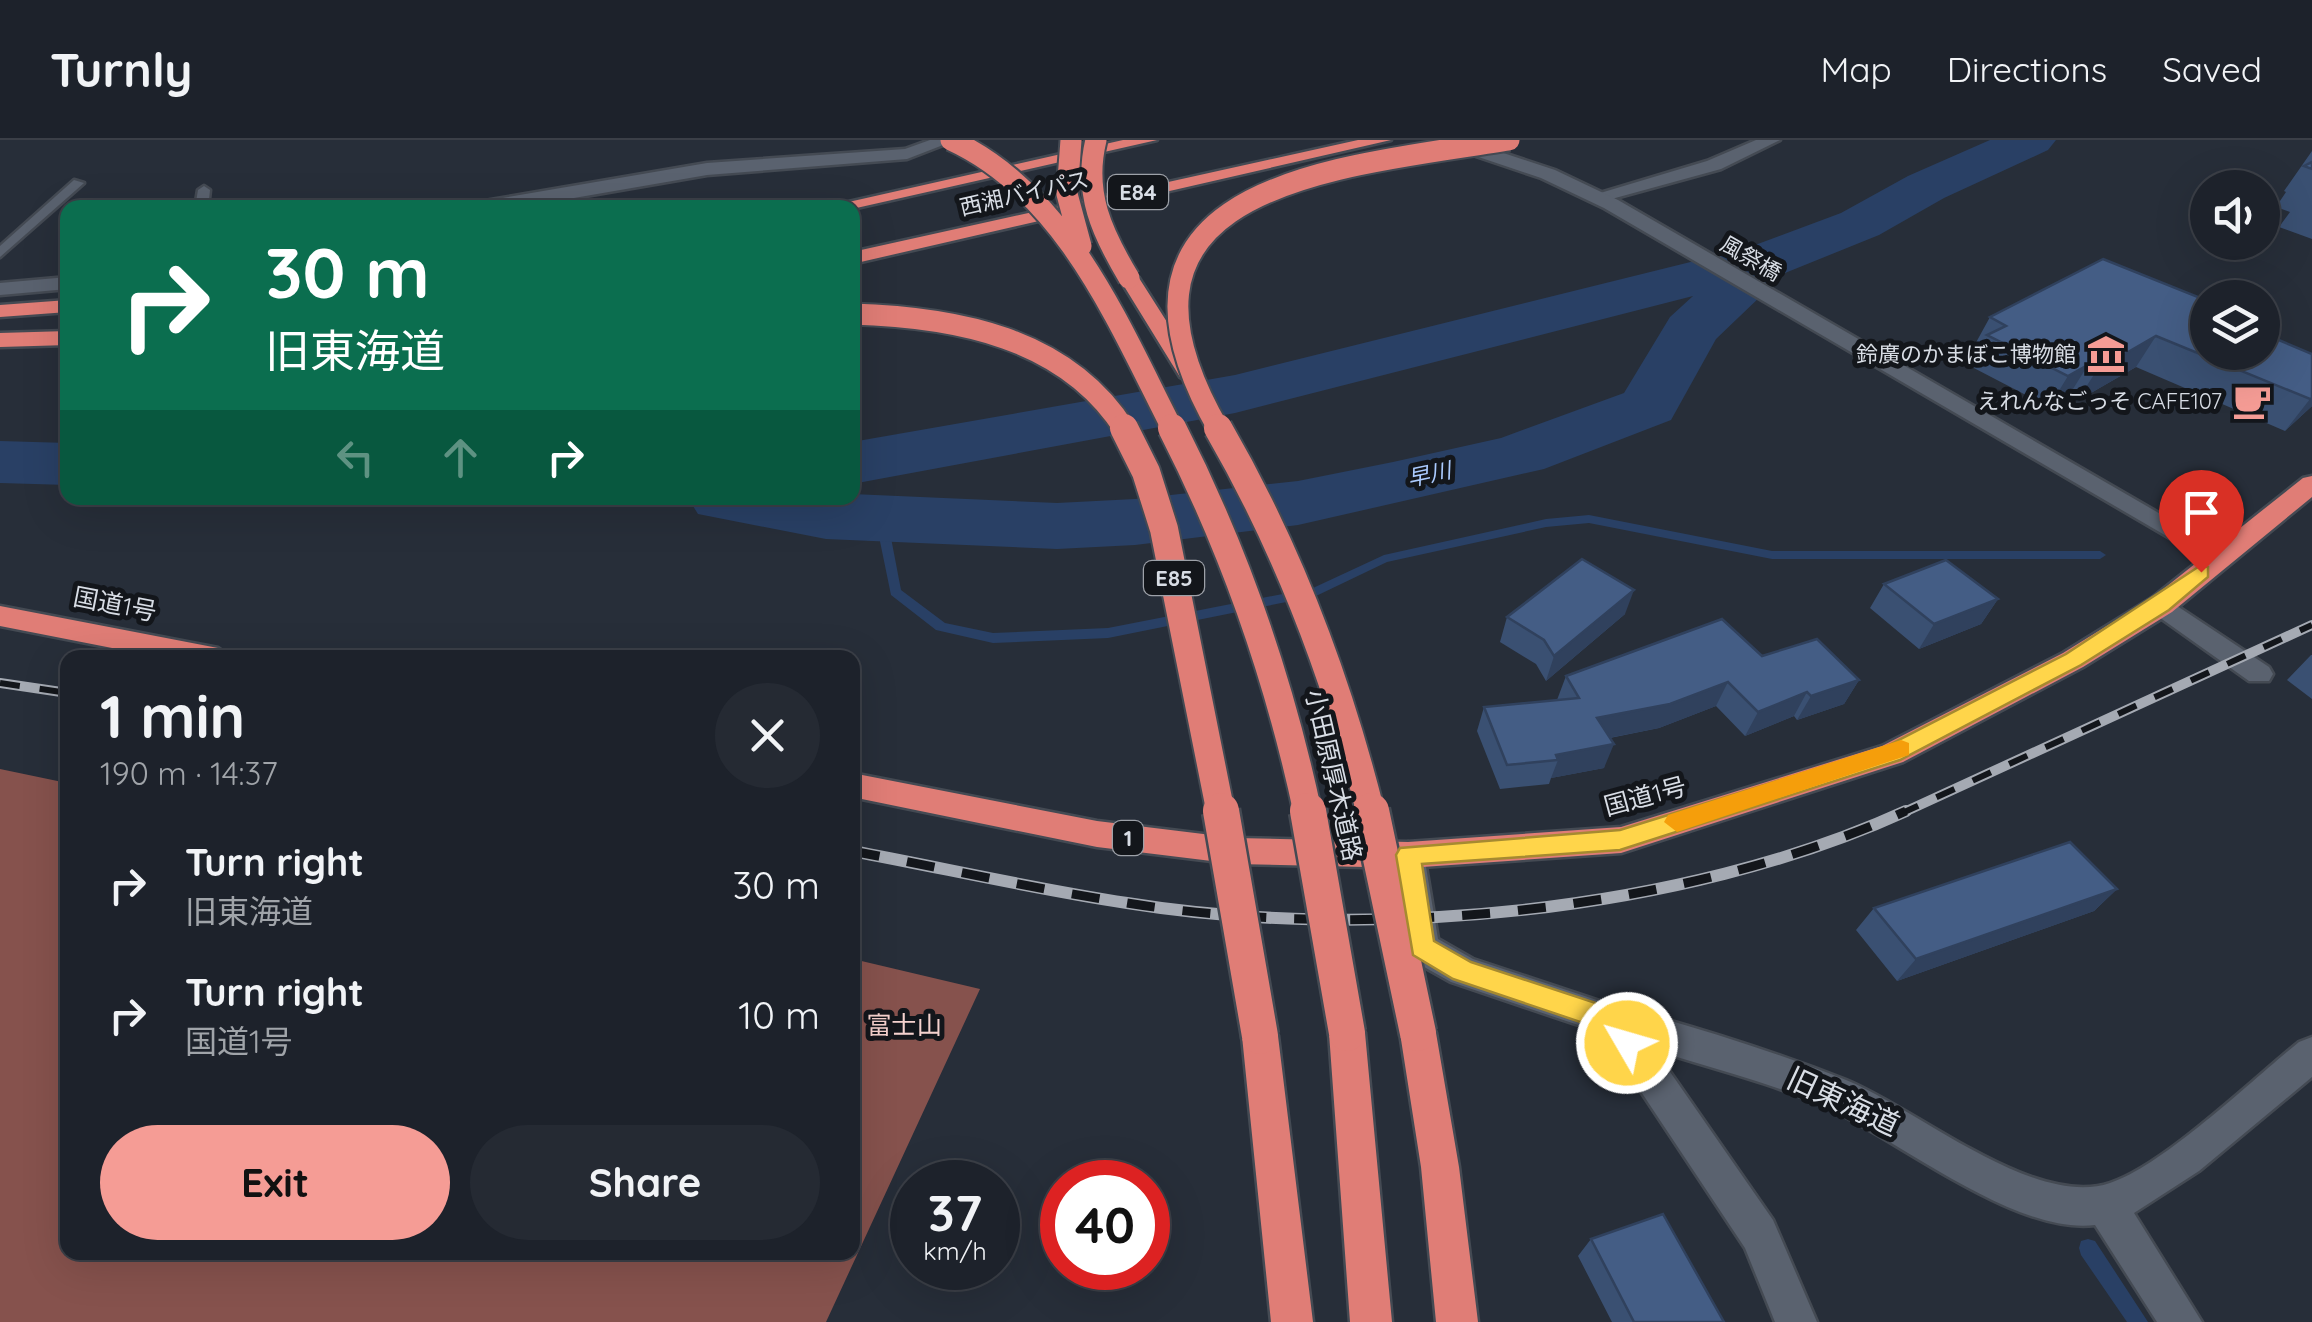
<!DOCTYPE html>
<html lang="en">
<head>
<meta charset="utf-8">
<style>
  :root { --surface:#1d222b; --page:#252a33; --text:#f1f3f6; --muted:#a0a4a9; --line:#3b3f47; --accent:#f59c95 }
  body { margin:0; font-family:Quicksand,"Noto Sans JP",sans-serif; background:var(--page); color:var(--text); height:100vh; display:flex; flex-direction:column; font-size:38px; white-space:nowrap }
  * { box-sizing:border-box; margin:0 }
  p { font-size:32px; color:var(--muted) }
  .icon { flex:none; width:55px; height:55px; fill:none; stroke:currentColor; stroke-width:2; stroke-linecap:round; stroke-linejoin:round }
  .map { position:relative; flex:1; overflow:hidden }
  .details { position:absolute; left:60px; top:510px; width:800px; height:610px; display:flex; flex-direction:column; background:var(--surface); border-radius:20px; box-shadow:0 10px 40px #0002,0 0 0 2px var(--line) }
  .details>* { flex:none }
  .banner { position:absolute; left:60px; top:60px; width:800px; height:305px; border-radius:20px; box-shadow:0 10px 40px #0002,0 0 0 2px var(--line); background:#0b6e4f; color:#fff; overflow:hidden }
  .controls { position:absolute; left:2190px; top:30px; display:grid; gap:20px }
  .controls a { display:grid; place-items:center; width:90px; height:90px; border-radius:50%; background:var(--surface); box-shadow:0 10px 40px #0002,0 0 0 2px var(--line); font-size:50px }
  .speed { position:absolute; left:890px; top:1020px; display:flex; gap:20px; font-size:50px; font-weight:700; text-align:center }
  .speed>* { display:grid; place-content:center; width:130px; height:130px; border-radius:50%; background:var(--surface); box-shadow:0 10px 40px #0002,0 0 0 2px var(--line); line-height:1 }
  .speed small { font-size:25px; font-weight:400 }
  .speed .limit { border:15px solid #d22; background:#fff; color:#111 }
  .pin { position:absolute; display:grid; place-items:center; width:85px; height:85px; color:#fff; margin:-102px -42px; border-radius:50% 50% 50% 0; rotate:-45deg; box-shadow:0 0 10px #0007 }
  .pin .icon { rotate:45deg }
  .me { position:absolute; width:110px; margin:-55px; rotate:308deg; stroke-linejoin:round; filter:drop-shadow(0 0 8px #0008) }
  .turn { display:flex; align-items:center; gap:35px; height:210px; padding:0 40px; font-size:45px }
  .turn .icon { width:130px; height:130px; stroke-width:2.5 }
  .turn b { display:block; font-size:70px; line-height:85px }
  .lanes { display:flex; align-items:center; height:95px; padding:0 40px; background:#0003; justify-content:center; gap:50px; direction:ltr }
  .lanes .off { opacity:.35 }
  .round { display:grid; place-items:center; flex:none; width:105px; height:105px; border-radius:52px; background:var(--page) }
  .overview { display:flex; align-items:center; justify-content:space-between; height:170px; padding:0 40px }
  h1 { font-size:60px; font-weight:700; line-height:75px }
  .primary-button { display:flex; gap:20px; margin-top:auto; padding:20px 40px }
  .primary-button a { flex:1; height:115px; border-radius:60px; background:var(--accent); color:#111; font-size:40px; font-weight:700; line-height:115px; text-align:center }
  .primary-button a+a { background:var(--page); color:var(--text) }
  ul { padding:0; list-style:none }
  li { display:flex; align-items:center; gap:30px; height:130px; padding:0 40px }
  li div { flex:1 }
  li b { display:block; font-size:38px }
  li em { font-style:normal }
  header { display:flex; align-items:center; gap:60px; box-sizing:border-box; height:140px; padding:0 50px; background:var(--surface); border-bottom:2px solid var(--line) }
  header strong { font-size:48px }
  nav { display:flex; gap:55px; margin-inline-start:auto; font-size:35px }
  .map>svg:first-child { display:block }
  .forest { fill:#86524d }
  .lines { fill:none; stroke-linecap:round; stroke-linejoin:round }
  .stream { fill:#294065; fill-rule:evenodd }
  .river { fill:#294065; fill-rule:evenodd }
  .lane-casing { stroke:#444a53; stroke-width:5 }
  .street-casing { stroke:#444a53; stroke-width:5 }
  .secondary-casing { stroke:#444a53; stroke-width:5 }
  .highway-casing { stroke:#444a53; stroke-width:5 }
  .lane { fill:#5a626f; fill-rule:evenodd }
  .street { fill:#5a626f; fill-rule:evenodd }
  .secondary { fill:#5a626f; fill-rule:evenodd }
  .highway { fill:#e07d76; fill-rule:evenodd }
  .rail-far1-casing { stroke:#a5aab3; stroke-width:10 }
  .rail-casing { stroke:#a5aab3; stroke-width:12 }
  .rail-far1 { stroke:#13161b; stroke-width:6; stroke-dasharray:20; stroke-linecap:butt }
  .rail { stroke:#13161b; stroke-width:9; stroke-dasharray:28; stroke-linecap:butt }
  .highway-bridge-far2-casing { stroke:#444a53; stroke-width:25; stroke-linecap:butt }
  .highway-bridge-far1-casing { stroke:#444a53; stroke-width:32; stroke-linecap:butt }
  .highway-bridge-casing { stroke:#444a53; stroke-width:41; stroke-linecap:butt }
  .highway-bridge-far2 { stroke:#e07d76; stroke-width:21 }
  .highway-bridge-far1 { stroke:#e07d76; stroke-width:28 }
  .highway-bridge { stroke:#e07d76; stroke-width:36 }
  .wall { fill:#3a5072 }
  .shaded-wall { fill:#30415d }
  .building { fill:#445d85; stroke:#30415d; stroke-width:2.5 }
  .route { fill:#ffd54a; stroke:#a68a30; stroke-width:2.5 }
  .slow { fill:#f59e0b }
  .labels { text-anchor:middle; stroke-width:10; stroke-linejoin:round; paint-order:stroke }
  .shield { fill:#13161b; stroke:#9da1a8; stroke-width:2.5 }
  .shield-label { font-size:22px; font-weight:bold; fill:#d8dde5 }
  .far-street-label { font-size:22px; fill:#d8dde5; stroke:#13161b }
  .far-poi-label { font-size:22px; fill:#d8dde5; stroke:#13161b; text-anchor:end }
  .far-water-label { font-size:22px; font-style:italic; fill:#abcbff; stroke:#13161b }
  .street-label { font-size:25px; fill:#d8dde5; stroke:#13161b }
  .park-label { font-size:25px; fill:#f5d2ce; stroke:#13161b }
  .near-street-label { font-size:30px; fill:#d8dde5; stroke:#13161b }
</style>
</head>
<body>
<header>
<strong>Turnly</strong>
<nav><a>Map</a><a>Directions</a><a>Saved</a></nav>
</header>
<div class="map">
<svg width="2312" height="1182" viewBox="0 0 2312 1182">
  <rect width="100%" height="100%" fill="#272e39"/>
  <!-- forest -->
  <path class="forest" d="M0 629 67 643 68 1112H852L853 819 980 849 826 1182H0Z"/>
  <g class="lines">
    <!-- stream -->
    <path class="stream" d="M881 373 887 377 901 450 945 483 993 493 1108 488 1313 448 1384 415 1546 379 1589 375 1772 411H2100L2106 415 2100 419H1772L1589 383 1546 387 1387 422 1316 456 1108 498 993 503 936 490 891 455 875 377Z
      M2088 1099 2095 1101 2148 1182H2127L2081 1115 2079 1108 2081 1101Z"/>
    <!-- river -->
    <path class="river" d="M1990 0H2056L2048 10 1944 58 1879 95 1785 133 1716 199 1671 280 1544 329 1298 385 1135 405 1057 409 826 399 698 374 688 358 852 354 1057 363 1135 359 1298 341 1393 322 1501 298 1624 253 1670 177 1693 156 1235 273 852 344V302L1235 235 1747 108 1841 73 1908 36Z
      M0 301 68 303V345L0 343Z"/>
    <!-- lane casing -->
    <g class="lane-casing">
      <path id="lane" d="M74 40 84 43 0 117V106Z
        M204 46 210 50 208 68H195L198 50Z"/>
    </g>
    <!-- street casing -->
    <g class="street-casing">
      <path id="street" d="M930 0H956L907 19 707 35 516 68H470L479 62 707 23 905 9Z
        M1756 0H1780L1721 29 1597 63 1587 57 1707 21Z
        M68 137V149L0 155V143Z
        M2162 456 2269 527 2273 534 2269 541H2249L2152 472 2148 465 2152 458Z
        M1614 865C1692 886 1770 910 1846 940 1916 968 2034 1069 2110 1043 2163 1026 2252 940 2299 902L2312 897V937L2199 1031 2134 1073 2202 1182H2157L2095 1085C2015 1095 1899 1000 1826 967 1753 935 1675 920 1601 892L1596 881 1601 870Z"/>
    </g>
    <!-- secondary casing -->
    <g class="secondary-casing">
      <path id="secondary" d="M1448 0H1464L1555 30 1618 60 2233 416 2229 422H2211L1604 68 1541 38 1449 7Z
        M1408 702 1419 706 1424 715 1438 799 1473 819 1627 870 1773 1080 1817 1182H1775L1745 1108 1602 893 1451 842 1410 819 1392 715 1397 706Z"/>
    </g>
    <!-- highway casing -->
    <g class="highway-casing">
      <path id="highway" d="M1123 0H1157L852 69 822 68Z
        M1358 0H1391L852 124V112Z
        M1129 132 1139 138 1202 237 1199 242 1191 244 1180 237 1119 138Z
        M68 160V172L0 177V165Z
        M68 191V205L0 207V193Z
        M2312 336V357L2172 472 2083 527 1903 622 1621 713 1408 728 1236 724 1097 707 852 657V633L1097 681 1236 698 1408 702 1621 687 1882 606 2063 513 2152 458 2303 338Z
        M0 466 218 508 232 518H163L0 486Z
        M1347 877 1360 881 1365 893 1392 1182H1350L1329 893 1334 881Z
        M1418 877 1431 881 1436 893 1459 1027 1478 1182H1436L1421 1027 1400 893 1405 881Z
        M1260 880 1273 884 1278 896 1313 1182H1271L1242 896 1247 884Z"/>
    </g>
    <!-- lane -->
    <use href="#lane" class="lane"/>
    <!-- street -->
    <use href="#street" class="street"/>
    <!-- secondary -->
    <use href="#secondary" class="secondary"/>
    <!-- highway -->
    <use href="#highway" class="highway"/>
    <!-- rail-far1 casing -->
    <g class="rail-far1-casing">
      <path id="rail-far1" d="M0 543 68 553
        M1900 674 2312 485"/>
    </g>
    <!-- rail casing -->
    <g class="rail-casing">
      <path id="rail" d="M852 711C943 728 1035 749 1127 763 1368 802 1683 773 1906 671"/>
    </g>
    <!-- rail-far1 -->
    <use href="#rail-far1" class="rail-far1"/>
    <!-- rail -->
    <use href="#rail" class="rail"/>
    <!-- highway-bridge-far2 casing -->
    <g class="highway-bridge-far2-casing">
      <path id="highway-bridge-far2" d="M951 0C1066 53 1118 183 1173 290
        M1071 0 1067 54 1081 106
        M1096 0C1083 53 1102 93 1129 138
        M852 174C955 177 1066 197 1125 290
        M1219 290C1077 44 1334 28 1509 0"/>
    </g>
    <!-- highway-bridge-far1 casing -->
    <g class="highway-bridge-far1-casing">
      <path id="highway-bridge-far1" d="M1124 288 1146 332 1164 389 1221 674
        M1172 288C1235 411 1279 538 1308 674
        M1218 288C1288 409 1337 538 1371 674"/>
    </g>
    <!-- highway-bridge casing -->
    <g class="highway-bridge-casing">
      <path id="highway-bridge" d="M1221 671 1260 896
        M1308 671 1347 893
        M1371 671 1418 893"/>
    </g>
    <!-- highway-bridge-far2 -->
    <use href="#highway-bridge-far2" class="highway-bridge-far2"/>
    <!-- highway-bridge-far1 -->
    <use href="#highway-bridge-far1" class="highway-bridge-far1"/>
    <!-- highway-bridge -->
    <use href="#highway-bridge" class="highway-bridge"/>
  </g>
  <!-- wall -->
  <path class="wall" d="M2312 11V99L2279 87 2290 72 2276 67 2286 52 2284 51Z
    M2208 161V212L2312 214V266L2285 291 2136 227 2077 261 2068 257 2049 267 1970 226 1978 211 1973 208 1990 177Z
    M1884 444 1998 459 1981 484 1919 509 1870 468Z
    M1625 474 1546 541 1536 524 1500 502 1507 477Z
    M2311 515H2312V559L2287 540Z
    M1566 536 1859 540 1844 564 1797 580 1794 576 1745 596 1716 566 1659 588 1610 598 1604 628 1551 638 1549 644 1500 649 1477 591 1484 567 1557 560Z
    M2117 749 2094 771 1897 841 1856 790 1874 768Z
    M1591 1099 1724 1182H1612L1578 1116Z"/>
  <!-- shaded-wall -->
  <path class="shaded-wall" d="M2156 196 2136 227 2077 261 2097 230Z
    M2088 225 2068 257 2049 267 2068 236Z
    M2312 258V266L2285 291 2310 259Z
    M1634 450 1625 474 1546 541 1554 516Z
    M1998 459 1981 484 1919 509 1934 484Z
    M1859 540 1844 564 1797 580 1811 556Z
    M1728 542 1716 566 1659 588 1588 602 1597 578Z
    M1807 552 1794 576 1745 596 1758 572Z
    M1614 604 1604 628 1551 638 1558 620 1556 615Z
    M2117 749 2094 771 1897 841 1916 819Z"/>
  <!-- building -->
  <path class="building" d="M2312 22V29L2304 26Z
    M2103 119 2208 161V167L2205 168 2208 169V212H2262V193L2312 214V258L2310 259 2156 196 2097 230 2088 225 2068 236 1987 195 2006 186 1990 177Z
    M1582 419 1634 450 1554 516 1544 500 1507 477Z
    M1946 420 1998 459 1934 484 1884 444Z
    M1722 479 1762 516 1817 499 1859 540 1811 556 1807 552 1758 572 1728 542 1670 564 1597 578 1614 604 1556 615 1558 620 1507 625 1484 567 1579 558 1566 536Z
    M2070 702 2117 749 1916 819 1874 768Z
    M1663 1074 1724 1182H1634L1591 1099Z"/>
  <!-- route -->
  <path class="route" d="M2201 425 2208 427V437L2169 470 2081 525 1900 620 1620 710 1422 724 1434 801 1471 822 1623 872 1641 903 1637 912 1627 915 1618 912 1604 890 1453 839 1413 815 1396 715 1400 708 1620 690 1883 608 2066 514Z"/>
  <!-- slow -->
  <path class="slow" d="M1901 600 1909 603V615L1677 692 1664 682 1668 675Z"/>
  <!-- icons -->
  <defs>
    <g id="museum-bare" transform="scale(3)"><path d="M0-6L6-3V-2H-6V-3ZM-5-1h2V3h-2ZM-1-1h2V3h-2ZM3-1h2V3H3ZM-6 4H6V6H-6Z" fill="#f59c95" stroke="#13161b" stroke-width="2.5" paint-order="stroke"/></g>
    <g id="cafe-bare" transform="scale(3)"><path d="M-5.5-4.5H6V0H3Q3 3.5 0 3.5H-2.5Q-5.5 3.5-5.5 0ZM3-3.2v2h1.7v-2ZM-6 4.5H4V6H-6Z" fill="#f59c95" stroke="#13161b" stroke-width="2.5" paint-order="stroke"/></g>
  </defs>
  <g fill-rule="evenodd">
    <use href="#museum-bare" x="2106" y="214"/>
    <use href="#cafe-bare" x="2252" y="261"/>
  </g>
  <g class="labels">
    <!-- shield labels -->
    <g class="shield">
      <rect x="1108" y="35" width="60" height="34" rx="8"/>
      <rect x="1144" y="421" width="60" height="34" rx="8"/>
      <rect x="1113" y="681" width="30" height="34" rx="8"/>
    </g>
    <g class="shield-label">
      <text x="1138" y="60">E84</text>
      <text x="1174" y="446">E85</text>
      <text x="1128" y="706">1</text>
    </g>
    <!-- far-street labels -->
    <g class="far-street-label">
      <text transform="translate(1024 53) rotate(-13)" y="8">西湘バイパス</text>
      <text transform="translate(1751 118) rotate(30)" y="8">風祭橋</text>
    </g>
    <!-- far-poi labels -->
    <g class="far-poi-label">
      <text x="2076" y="222">鈴廣のかまぼこ博物館</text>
      <text x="2222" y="269">えれんなごっそ CAFE107</text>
    </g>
    <!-- far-water labels -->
    <g class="far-water-label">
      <text transform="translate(1429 334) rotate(-12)" y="8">早川</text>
    </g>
    <!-- street labels -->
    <g class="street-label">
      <text transform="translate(115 464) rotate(11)" y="9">国道1号</text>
      <text transform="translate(1334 635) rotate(77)" y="9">小田原厚木道路</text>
      <text transform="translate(1645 656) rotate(-15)" y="9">国道1号</text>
    </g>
    <!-- park labels -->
    <g class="park-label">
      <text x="904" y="894">富士山</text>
    </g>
    <!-- near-street labels -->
    <g class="near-street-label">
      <text transform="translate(1843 962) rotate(25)" y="10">旧東海道</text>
    </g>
  </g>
</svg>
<div class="controls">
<a><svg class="icon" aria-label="sound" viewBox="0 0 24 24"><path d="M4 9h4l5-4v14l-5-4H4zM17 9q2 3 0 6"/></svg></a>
<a><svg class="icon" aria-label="layers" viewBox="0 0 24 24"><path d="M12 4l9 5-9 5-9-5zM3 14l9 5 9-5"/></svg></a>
</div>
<div class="speed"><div>37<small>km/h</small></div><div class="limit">40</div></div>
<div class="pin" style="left:2201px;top:432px;background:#d93025"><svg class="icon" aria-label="arrive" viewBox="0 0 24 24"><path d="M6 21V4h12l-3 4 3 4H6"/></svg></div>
<svg class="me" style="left:1627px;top:903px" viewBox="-20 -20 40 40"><circle r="17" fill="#ffd54a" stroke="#fff" stroke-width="3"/><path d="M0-11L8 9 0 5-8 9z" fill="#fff"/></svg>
<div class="banner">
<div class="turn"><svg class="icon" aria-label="right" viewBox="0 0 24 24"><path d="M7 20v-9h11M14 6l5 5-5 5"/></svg><div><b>30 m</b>旧東海道</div></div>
<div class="lanes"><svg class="icon off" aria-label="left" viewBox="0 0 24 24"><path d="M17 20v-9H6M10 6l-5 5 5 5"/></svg><svg class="icon off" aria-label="ahead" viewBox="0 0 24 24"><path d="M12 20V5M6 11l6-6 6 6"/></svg><svg class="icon" aria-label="right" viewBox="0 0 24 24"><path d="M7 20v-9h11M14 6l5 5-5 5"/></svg></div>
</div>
<section class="details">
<div class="overview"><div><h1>1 min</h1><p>190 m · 14:37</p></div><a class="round"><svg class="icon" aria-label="close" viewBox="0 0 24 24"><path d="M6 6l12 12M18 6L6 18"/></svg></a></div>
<ul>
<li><svg class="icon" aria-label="right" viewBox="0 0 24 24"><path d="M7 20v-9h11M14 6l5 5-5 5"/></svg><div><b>Turn right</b><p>旧東海道</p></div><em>30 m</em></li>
<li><svg class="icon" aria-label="right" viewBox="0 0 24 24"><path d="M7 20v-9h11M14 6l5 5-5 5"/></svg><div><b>Turn right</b><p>国道1号</p></div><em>10 m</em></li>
</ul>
<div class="primary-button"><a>Exit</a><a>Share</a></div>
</section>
</div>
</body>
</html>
